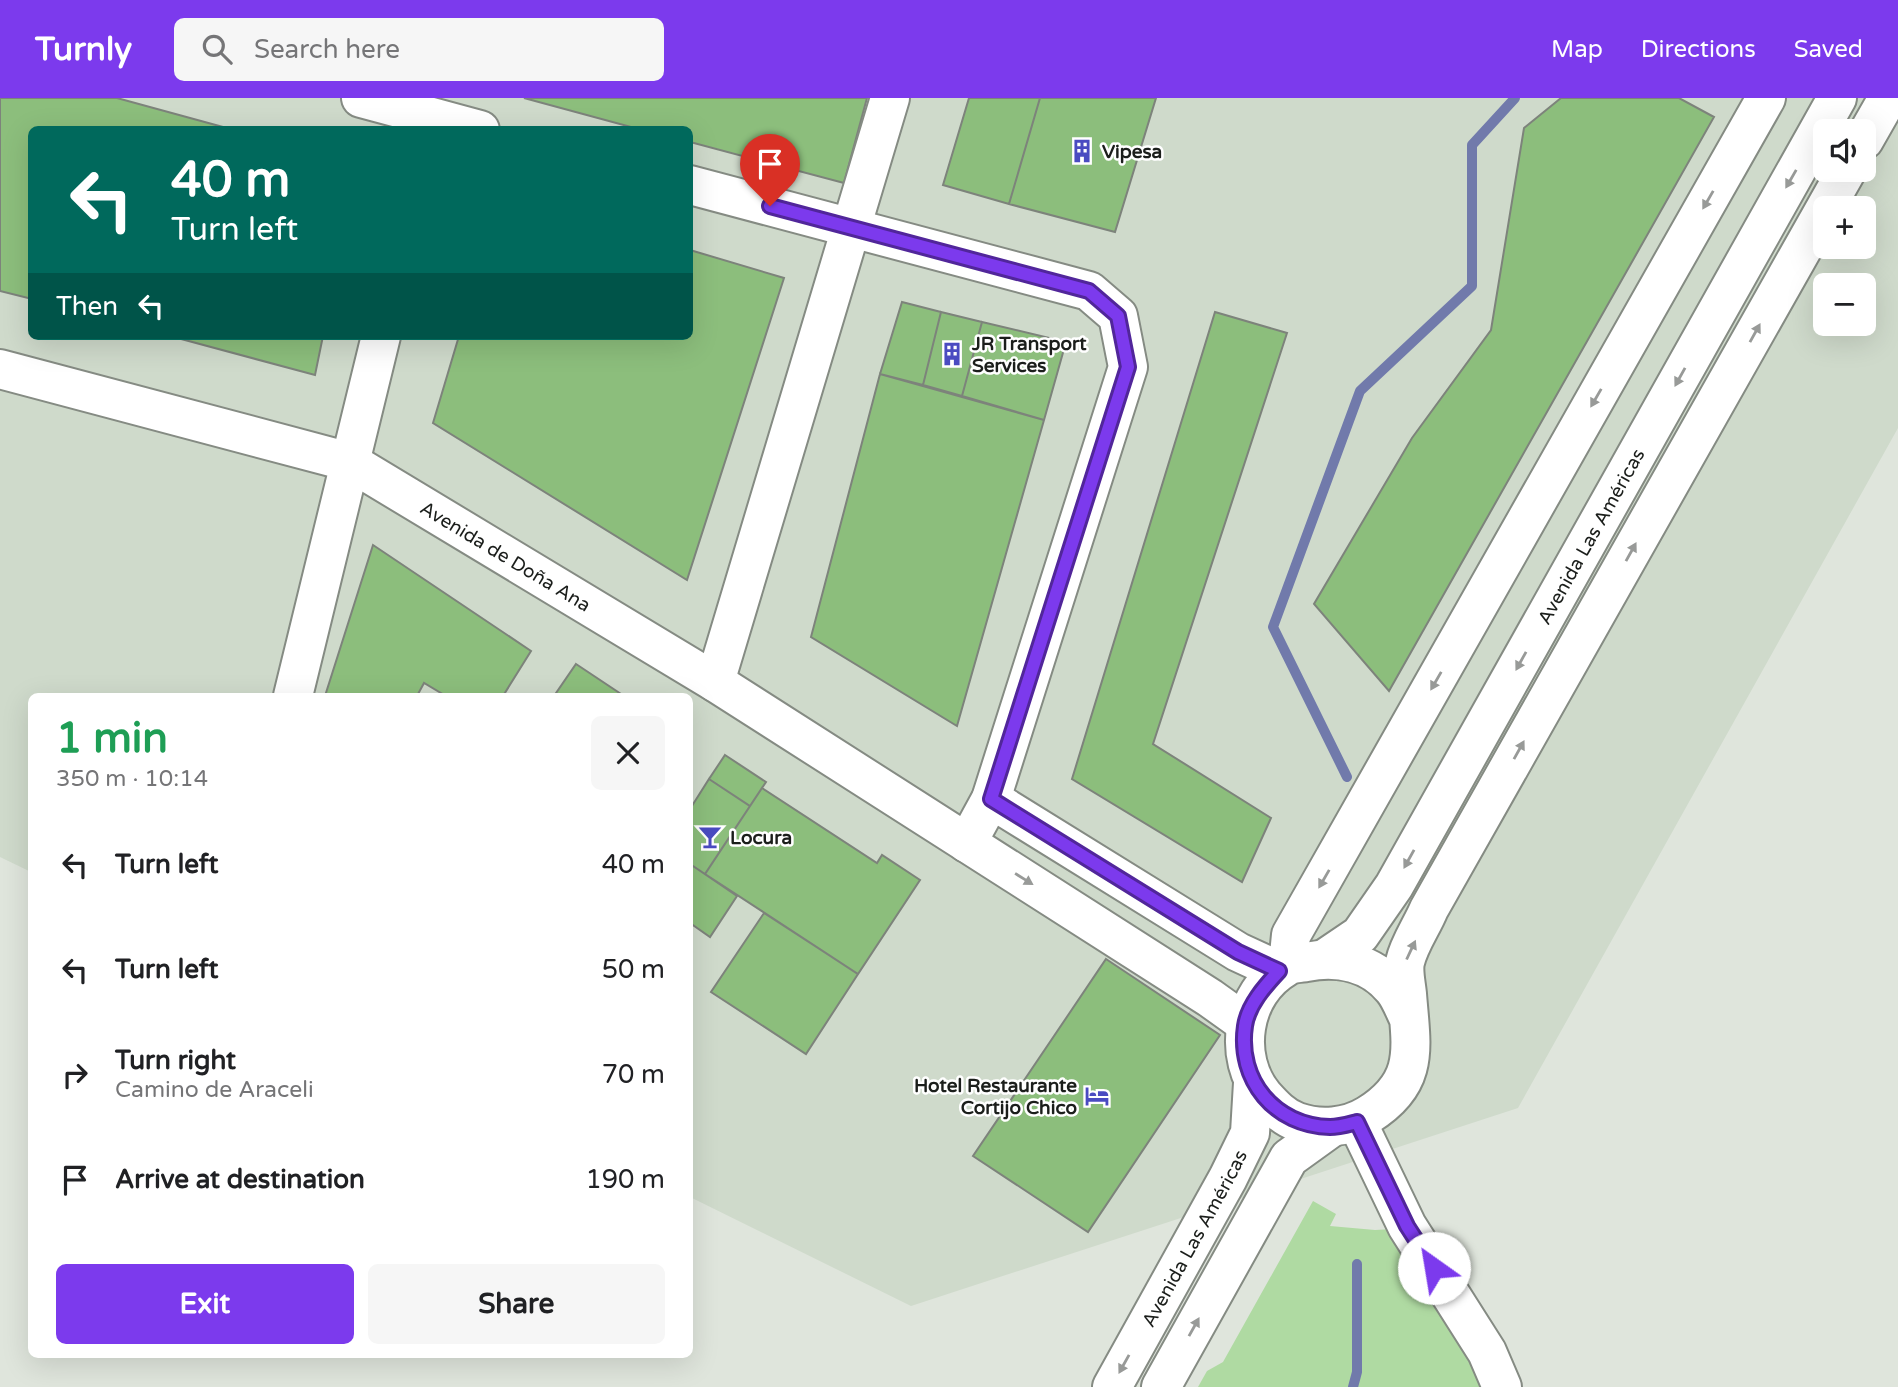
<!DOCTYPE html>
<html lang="en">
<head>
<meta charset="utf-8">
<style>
  :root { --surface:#fff; --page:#f6f6f6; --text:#202124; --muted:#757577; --accent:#7c3aed }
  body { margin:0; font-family:"Varela Round",sans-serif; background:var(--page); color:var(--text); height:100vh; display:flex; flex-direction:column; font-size:26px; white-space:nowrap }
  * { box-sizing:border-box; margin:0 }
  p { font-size:23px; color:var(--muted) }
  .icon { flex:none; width:38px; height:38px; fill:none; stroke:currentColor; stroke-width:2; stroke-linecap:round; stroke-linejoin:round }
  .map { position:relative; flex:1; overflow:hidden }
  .side { position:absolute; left:28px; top:595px; width:665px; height:665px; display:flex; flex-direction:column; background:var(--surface); border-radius:10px; box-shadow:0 7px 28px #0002 }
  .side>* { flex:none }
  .top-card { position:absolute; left:28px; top:28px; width:665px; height:214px; border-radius:10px; box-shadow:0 7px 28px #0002; background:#00695c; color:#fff; overflow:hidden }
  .tools { position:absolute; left:1813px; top:21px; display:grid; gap:14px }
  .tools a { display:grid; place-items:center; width:63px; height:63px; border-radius:10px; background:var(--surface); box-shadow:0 7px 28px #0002; font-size:35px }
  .pin { position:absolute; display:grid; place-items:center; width:60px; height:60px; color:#fff; margin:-72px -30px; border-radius:50% 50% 50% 0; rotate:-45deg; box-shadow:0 0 7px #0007 }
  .pin .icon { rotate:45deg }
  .me { position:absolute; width:77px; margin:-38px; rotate:328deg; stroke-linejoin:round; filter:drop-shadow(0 0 5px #0008) }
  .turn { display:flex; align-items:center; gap:24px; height:147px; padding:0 28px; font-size:32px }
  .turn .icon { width:91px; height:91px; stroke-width:2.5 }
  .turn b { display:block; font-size:49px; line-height:60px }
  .then { display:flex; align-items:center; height:66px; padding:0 28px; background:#0003; gap:14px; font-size:26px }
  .round { display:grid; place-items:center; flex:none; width:74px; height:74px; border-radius:10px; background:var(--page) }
  .overview { display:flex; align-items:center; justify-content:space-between; height:119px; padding:0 28px }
  h1 { font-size:42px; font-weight:800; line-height:52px; color:#1e9e55 }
  .cta { display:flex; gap:14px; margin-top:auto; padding:14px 28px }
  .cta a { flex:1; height:80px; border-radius:10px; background:var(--accent); color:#fff; font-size:28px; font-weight:800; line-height:80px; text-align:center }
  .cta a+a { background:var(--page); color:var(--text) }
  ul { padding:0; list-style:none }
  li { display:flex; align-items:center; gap:21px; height:105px; padding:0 28px }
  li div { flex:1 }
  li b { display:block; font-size:26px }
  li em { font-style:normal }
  header { display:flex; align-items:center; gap:42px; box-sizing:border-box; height:98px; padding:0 35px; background:var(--accent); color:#fff }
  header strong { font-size:33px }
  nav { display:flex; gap:38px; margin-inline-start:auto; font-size:24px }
  .search { width:490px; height:63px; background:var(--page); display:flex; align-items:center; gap:18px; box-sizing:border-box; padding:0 24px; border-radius:10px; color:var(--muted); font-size:26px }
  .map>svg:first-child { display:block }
  .built { fill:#cfdacb; fill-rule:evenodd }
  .green { fill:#afdaa2 }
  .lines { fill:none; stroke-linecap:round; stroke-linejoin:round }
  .stream { stroke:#717aab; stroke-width:10 }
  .building { fill:#8cbe7c; stroke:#7d837b; stroke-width:2 }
  .minor-casing { stroke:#858b83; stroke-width:42 }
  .minor { stroke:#fff; stroke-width:38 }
  .oneway { fill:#989a98 }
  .route-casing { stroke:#51269a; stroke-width:18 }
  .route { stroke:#7c3aed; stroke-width:12 }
  .labels { text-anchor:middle; stroke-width:5; stroke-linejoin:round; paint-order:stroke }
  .poi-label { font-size:19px; font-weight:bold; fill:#1b1e1b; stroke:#fff; text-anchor:start }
  .street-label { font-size:19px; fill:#1b1e1b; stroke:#fff }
</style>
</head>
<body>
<header>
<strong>Turnly</strong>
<div class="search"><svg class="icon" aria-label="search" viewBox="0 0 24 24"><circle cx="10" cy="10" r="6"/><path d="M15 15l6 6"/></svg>Search here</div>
<nav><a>Map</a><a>Directions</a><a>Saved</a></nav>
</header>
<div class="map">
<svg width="1898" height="1289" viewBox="0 0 1898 1289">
  <rect width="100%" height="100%" fill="#dfe5dc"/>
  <!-- built -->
  <path class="built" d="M0 0H1898V330L1518 1010 911 1208 690 1099V598H32L31 774 0 759ZM32 32H690V238H32ZM1825 33H1864V72H1825ZM1825 110H1864V149H1825ZM1825 187H1864V226H1825Z"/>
  <!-- green -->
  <path class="green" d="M1313 1103 1336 1116 1330 1128 1375 1132 1394 1131 1492 1289H1198L1207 1273 1223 1264Z"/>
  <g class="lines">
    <!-- stream -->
    <path class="stream" d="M1347 679 1273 529 1360 293 1472 188V47L1515 0
      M1353 1289 1357 1274V1166"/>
  </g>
  <!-- building -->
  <path class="building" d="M0 0H117L234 32H32V201L0 193Z
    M524 0H867L844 85 690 44V32H642Z
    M969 0H1040L1009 106 943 87Z
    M1040 0H1156L1115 134 1009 106Z
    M1561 0H1679L1714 19 1389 593 1314 506 1412 340 1491 232 1524 30Z
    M690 152 784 180 687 482 433 325 459 238H690Z
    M902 204 941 214 923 287 880 276Z
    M941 214 982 224 962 298 923 287Z
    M1215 214 1287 235 1153 646 1271 720 1242 784 1072 681Z
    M982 224 1066 244 1044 322 962 298Z
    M170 238H323L315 277Z
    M880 276 1044 322 957 628 811 539Z
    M373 447 531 553 503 598H446L424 585 417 598H325Z
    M576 566 624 598H554Z
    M725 657 766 684 750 708 709 681Z
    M709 681 750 708 705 776 690 766V711Z
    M762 690 877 765 882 757 920 782 858 876 705 776Z
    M690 766 737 798 710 839 690 825Z
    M764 815 858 876 806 956 711 894Z
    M1106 861 1220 937 1088 1134 973 1058Z"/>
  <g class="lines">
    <!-- minor casing -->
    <g class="minor-casing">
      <g id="minor">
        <path d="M361 0 480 32"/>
        <path d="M1864 42 1888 0"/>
        <path d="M690 87 1089 193 1118 218 1128 269 991 701 967 745"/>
        <path id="s1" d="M0 271 350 364 715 584 1210 900 1245 925"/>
        <path d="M715 584 890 0"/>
        <path d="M293 598 381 238"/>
        <path d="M991 701 1238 854 1279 873"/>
        <path id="s2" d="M1326 860 1360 837 1394 788 1837 0"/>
        <path d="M1288 867 1291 837 1766 0"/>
        <path d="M1408 919C1404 910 1399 898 1393 891 1371 864 1338 858 1306 864 1300 865 1292 865 1286 869 1241 895 1232 960 1264 998 1273 1008 1283 1019 1297 1024 1320 1032 1347 1030 1368 1017 1421 984 1411 949 1407 896 1406 886 1403 873 1405 864 1409 846 1422 828 1429 811L1847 72"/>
        <path d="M1357 1024 1407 1128 1487 1254 1502 1289"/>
        <path id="s3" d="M1112 1289 1228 1080 1250 1035 1253 985"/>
        <path d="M1161 1289 1289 1060 1332 1029"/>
      </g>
    </g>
    <!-- minor -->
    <use href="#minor" class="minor"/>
  </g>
  <!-- one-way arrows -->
  <defs><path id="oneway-solid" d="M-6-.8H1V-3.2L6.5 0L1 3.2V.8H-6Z" transform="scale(1.75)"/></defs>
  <g class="oneway">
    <use href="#oneway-solid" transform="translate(1791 81) rotate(120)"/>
    <use href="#oneway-solid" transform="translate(1708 102) rotate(120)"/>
    <use href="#oneway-solid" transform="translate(1755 235) rotate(-61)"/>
    <use href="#oneway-solid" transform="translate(1680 279) rotate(119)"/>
    <use href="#oneway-solid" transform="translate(1596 300) rotate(120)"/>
    <use href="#oneway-solid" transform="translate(1631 454) rotate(-61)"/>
    <use href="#oneway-solid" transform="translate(1521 563) rotate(119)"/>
    <use href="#oneway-solid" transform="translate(1436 583) rotate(120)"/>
    <use href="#oneway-solid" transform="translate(1519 652) rotate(-61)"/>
    <use href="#oneway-solid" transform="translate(1409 761) rotate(119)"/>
    <use href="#oneway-solid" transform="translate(1024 781) rotate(32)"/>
    <use href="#oneway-solid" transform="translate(1324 781) rotate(120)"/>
    <use href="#oneway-solid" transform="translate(1411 852) rotate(-65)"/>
    <use href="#oneway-solid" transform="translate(1194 1229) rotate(-61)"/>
    <use href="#oneway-solid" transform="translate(1124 1266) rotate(119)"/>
  </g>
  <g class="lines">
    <!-- route casing -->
    <g class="route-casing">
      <path id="route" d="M770 108 1089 193 1118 218 1128 269 991 701 1238 854 1279 873C1265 888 1248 907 1245 928 1237 982 1275 1028 1330 1029 1339 1029 1349 1026 1357 1024L1407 1128 1434 1170"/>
    </g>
    <!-- route -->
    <use href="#route" class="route"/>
  </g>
  <!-- icons -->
  <defs>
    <g id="building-bare" transform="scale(1.89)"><path d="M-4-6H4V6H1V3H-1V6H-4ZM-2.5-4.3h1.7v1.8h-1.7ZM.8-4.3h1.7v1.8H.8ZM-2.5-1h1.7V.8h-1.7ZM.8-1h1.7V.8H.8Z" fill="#4a4bc1" stroke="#fff" stroke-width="2.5" paint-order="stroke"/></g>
    <g id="bar-bare" transform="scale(1.89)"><path d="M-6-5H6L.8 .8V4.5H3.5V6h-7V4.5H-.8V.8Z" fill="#4a4bc1" stroke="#fff" stroke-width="2.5" paint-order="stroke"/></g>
    <g id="hotel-bare" transform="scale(1.89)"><path d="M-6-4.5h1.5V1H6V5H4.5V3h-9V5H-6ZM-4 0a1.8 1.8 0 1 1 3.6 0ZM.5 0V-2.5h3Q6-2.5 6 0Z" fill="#4a4bc1" stroke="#fff" stroke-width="2.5" paint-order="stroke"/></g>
  </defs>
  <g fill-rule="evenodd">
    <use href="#building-bare" x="1082" y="53"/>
    <use href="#building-bare" x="952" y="256"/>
    <use href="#bar-bare" x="710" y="739"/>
    <use href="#hotel-bare" x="1097" y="998"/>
  </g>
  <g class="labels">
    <!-- poi labels -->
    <g class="poi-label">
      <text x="1102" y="60">Vipesa</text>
      <text x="972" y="252">JR Transport<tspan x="972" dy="22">Services</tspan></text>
      <text x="730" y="746">Locura</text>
      <text x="1077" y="994" text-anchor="end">Hotel Restaurante<tspan x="1077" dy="22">Cortijo Chico</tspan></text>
    </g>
    <!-- street labels -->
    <g class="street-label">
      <text dy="7" stroke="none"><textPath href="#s2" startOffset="502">Avenida Las Américas</textPath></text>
      <text dy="7" stroke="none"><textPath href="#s1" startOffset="544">Avenida de Doña Ana</textPath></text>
      <text dy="7" stroke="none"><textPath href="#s3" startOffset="170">Avenida Las Américas</textPath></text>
    </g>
  </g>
</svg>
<div class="tools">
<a><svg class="icon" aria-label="sound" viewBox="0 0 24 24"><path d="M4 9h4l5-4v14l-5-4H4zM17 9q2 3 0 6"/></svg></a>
<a>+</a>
<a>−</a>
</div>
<div class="pin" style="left:770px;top:108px;background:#d93025"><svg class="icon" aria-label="arrive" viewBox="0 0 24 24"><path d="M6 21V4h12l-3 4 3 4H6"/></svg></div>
<svg class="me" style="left:1434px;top:1170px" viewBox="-20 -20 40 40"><circle r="19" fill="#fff"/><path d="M0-13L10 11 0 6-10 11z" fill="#7c3aed"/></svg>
<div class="top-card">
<div class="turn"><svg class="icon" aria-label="left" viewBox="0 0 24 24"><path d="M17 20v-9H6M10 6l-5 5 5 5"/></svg><div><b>40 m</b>Turn left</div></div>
<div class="then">Then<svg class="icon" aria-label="left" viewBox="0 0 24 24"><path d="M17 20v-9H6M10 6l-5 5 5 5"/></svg></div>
</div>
<section class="side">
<div class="overview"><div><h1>1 min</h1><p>350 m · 10:14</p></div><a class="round"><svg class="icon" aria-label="close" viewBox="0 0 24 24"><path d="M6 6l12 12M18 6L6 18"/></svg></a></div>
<ul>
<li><svg class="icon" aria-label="left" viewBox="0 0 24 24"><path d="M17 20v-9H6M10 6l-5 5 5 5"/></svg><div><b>Turn left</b></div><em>40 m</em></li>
<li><svg class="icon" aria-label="left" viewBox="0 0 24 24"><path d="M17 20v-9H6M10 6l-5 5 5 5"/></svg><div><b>Turn left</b></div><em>50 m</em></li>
<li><svg class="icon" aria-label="right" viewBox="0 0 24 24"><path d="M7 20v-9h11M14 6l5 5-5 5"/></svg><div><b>Turn right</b><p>Camino de Araceli</p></div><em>70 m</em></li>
<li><svg class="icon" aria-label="arrive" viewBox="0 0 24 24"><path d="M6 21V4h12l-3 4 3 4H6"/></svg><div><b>Arrive at destination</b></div><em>190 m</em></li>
</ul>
<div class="cta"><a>Exit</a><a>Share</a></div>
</section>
</div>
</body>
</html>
